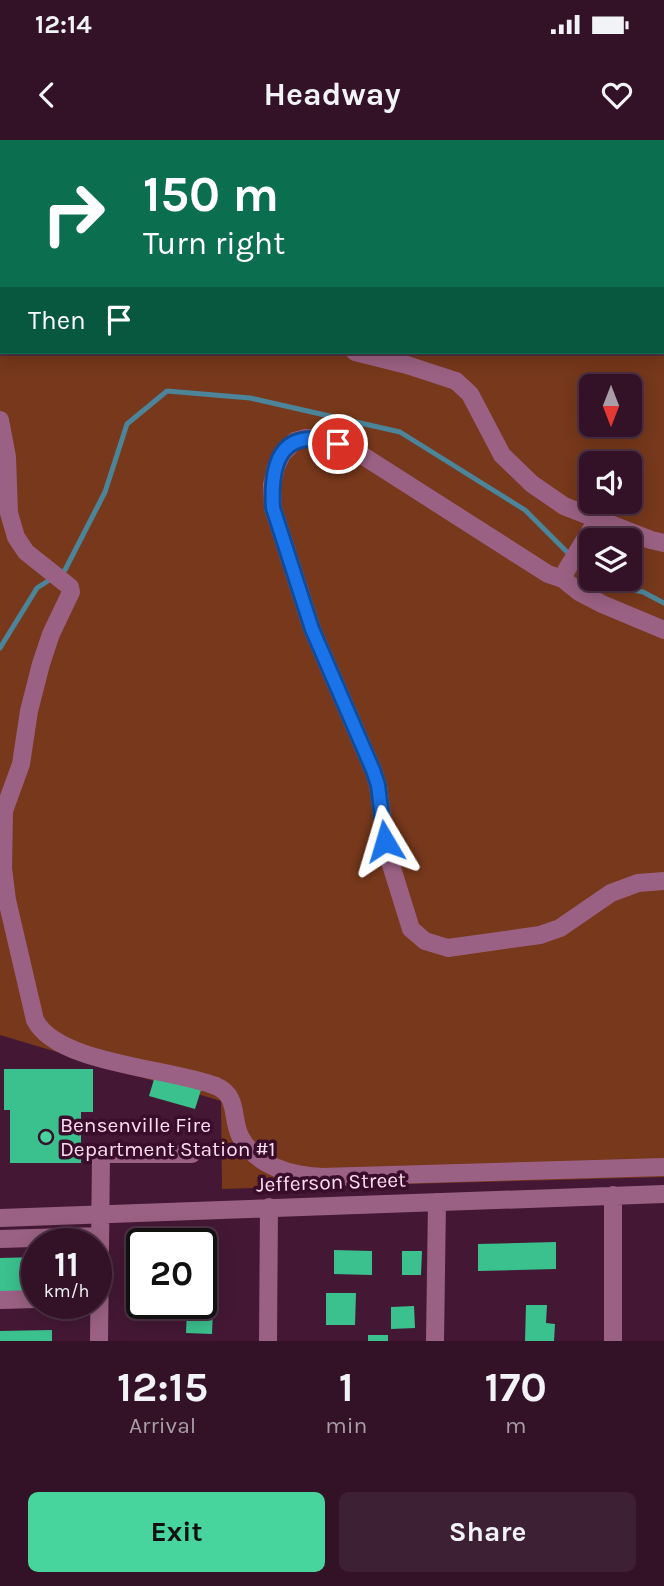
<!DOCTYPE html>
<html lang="en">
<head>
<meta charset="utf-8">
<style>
  :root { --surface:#331228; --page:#3e2034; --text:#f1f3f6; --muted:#a99ea8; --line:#4e3245; --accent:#48d49d }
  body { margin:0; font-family:Karla,sans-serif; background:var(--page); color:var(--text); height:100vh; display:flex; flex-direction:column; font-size:26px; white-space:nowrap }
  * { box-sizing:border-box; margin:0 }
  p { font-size:23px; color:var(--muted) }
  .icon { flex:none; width:38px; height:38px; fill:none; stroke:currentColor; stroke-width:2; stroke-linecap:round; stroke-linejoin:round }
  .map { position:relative; height:1201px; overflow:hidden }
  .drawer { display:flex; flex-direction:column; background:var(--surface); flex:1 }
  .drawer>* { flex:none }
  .banner { position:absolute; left:0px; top:0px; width:665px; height:214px; box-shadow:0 4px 18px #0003,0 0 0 2px var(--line); background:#0b6e4f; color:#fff; overflow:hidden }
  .needle { width:46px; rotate:180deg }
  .tools { position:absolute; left:579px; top:234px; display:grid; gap:14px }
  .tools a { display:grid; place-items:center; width:63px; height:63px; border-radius:10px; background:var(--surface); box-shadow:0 4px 18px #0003,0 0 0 2px var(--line); font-size:35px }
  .speed { position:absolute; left:21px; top:1088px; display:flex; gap:14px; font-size:35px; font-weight:700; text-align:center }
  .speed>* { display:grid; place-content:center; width:91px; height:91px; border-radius:50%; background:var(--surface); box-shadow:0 4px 18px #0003,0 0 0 2px var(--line); line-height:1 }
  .speed small { font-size:18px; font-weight:400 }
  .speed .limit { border:4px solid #111; border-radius:10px; background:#fff; color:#111 }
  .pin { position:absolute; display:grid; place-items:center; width:60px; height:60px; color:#fff; margin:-30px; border:4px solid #fff; border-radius:50%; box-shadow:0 2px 7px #0007 }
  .me { position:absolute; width:77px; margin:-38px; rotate:353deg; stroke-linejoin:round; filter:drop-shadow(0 0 5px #0008) }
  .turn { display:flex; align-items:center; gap:24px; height:147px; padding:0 28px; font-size:32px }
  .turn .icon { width:91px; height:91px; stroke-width:2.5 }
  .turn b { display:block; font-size:49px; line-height:60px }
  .then { display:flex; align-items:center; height:66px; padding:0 28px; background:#0003; gap:14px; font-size:26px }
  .eta { display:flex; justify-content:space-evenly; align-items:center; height:119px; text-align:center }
  .eta b { font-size:42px; font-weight:700; line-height:49px }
  .button { display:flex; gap:14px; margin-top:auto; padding:14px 28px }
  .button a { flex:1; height:80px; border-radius:10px; background:var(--accent); color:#111; font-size:28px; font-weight:700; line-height:80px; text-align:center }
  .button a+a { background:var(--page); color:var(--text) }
  .status { display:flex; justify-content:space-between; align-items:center; height:49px; padding:0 35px; background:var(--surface); direction:ltr }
  .status svg { height:19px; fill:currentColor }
  header { display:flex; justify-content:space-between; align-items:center; height:91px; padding:0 28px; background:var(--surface); font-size:32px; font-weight:700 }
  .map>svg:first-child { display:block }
  .green { fill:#77381b; fill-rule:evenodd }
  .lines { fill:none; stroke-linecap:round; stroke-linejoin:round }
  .stream { stroke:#4c849a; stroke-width:5 }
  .building { fill:#3bc18e }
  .minor { stroke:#9b6184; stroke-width:18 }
  .route-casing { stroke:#114b97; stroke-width:18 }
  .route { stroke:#1a73e8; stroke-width:12 }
  .poi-dot { fill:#48d49d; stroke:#390d2b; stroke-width:2.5 }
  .labels { text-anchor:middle; stroke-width:7; stroke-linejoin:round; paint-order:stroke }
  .poi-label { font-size:21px; fill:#fcdeef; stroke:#390d2b; text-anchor:start }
  .street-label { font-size:21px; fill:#fcdeef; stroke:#390d2b }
</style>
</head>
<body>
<div class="status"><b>12:14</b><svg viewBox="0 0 49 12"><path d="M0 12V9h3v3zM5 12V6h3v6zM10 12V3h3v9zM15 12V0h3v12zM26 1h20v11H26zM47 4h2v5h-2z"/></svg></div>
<header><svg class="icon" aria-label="back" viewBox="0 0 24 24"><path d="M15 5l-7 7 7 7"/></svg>Headway<svg class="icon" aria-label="heart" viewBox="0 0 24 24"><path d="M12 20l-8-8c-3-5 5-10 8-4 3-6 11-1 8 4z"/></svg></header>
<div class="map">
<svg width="664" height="1201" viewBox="0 0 664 1201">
  <rect width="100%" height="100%" fill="#441835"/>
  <!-- green -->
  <path class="green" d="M0 0H177V2H2L0 39Z
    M215 0H664V1037L222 1049 221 961 0 895V160H2V212H663V2ZM592 247H630V285H592ZM592 324H630V362H592ZM592 401H630V439H592Z"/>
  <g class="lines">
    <!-- stream -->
    <path class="stream" d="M577 422 592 436
      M595 439 598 442 643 452 664 463
      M0 508 37 448 65 430 105 352 127 284 167 251 250 258 400 292 525 370 570 415"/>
  </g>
  <!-- building -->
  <path class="building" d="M4 929H93V972H81V1023H10V970H4Z
    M155 936 201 950 195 969 149 956Z
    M556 1102V1129L478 1131V1104Z
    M334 1110 372 1111V1135L334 1134Z
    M402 1111H422L421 1135H402Z
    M209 1116 210 1139H201V1117Z
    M37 1117V1152H0V1118Z
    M326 1153H356L355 1185H326Z
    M526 1165H547L546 1183 555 1184 554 1201H525Z
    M414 1166 415 1188 391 1189V1167Z
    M187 1167 213 1168 212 1194 186 1193Z
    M52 1190V1201H0V1191Z
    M368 1195H388V1201H368Z"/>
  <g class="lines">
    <!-- minor -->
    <path class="minor" d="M186 2V0
      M226 2V0
      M0 73 2 72
      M0 191 2 190
      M663 194H664
      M355 212 407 225 456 241 470 254 502 315 532 344 564 366 651 400 664 403
      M0 280 7 317 9 373 16 397 26 412 70 447 71 452 51 494 41 524 29 571 21 624 4 671 3 728 7 760 35 880C57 924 170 928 216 946 239 956 231 977 240 996 255 1026 292 1036 322 1037L664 1027
      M563 439 567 429 597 380
      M664 490 602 464 579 452 563 439 548 434 357 312 323 299 306 298 295 301 282 314 276 327 272 345 273 368 312 489 373 630 378 645 387 712 411 789 425 801 448 808 540 795 560 788 611 753 638 743 664 741
      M0 1078 664 1054
      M0 1099 100 1096
      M0 1160 37 1159
      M99 1201 101 1014H192
      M268 1201 269 1067
      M435 1201 437 1062
      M613 1201V1055"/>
  </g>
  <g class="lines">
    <!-- route casing -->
    <g class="route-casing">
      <path id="route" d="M338 304C283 286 270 319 273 368L312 489 373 630 378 645 385 701"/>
    </g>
    <!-- route -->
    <use href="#route" class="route"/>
  </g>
  <!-- markers -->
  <circle class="poi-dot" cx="46" cy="997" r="7"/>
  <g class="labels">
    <!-- poi labels -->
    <g class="poi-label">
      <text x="60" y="992">Bensenville Fire<tspan x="60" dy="24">Department Station #1</tspan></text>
    </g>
    <!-- street labels -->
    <g class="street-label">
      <text transform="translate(331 1042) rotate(-2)" y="7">Jefferson Street</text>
    </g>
  </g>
</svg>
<div class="tools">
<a><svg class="needle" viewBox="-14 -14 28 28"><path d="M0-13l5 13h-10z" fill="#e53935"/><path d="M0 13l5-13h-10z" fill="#a99ea8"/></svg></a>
<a><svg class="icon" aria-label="sound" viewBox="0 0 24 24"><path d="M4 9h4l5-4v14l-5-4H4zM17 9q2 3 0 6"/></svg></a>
<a><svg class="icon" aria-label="layers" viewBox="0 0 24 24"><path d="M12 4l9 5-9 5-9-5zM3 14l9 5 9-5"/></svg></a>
</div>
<div class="speed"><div>11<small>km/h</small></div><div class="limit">20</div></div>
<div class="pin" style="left:338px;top:304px;background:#d93025"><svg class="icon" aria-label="arrive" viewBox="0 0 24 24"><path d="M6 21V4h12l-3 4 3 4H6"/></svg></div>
<svg class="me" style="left:385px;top:701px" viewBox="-20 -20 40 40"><path d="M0-17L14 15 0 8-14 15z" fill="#1a73e8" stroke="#fff" stroke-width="4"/></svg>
<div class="banner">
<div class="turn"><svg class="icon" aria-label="right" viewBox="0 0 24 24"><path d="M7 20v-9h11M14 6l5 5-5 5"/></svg><div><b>150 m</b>Turn right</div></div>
<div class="then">Then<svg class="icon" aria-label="arrive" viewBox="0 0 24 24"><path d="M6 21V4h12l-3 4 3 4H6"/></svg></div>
</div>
</div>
<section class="drawer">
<div class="eta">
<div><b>12:15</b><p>Arrival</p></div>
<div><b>1</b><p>min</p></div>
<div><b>170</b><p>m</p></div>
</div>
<div class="button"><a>Exit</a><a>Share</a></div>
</section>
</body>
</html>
